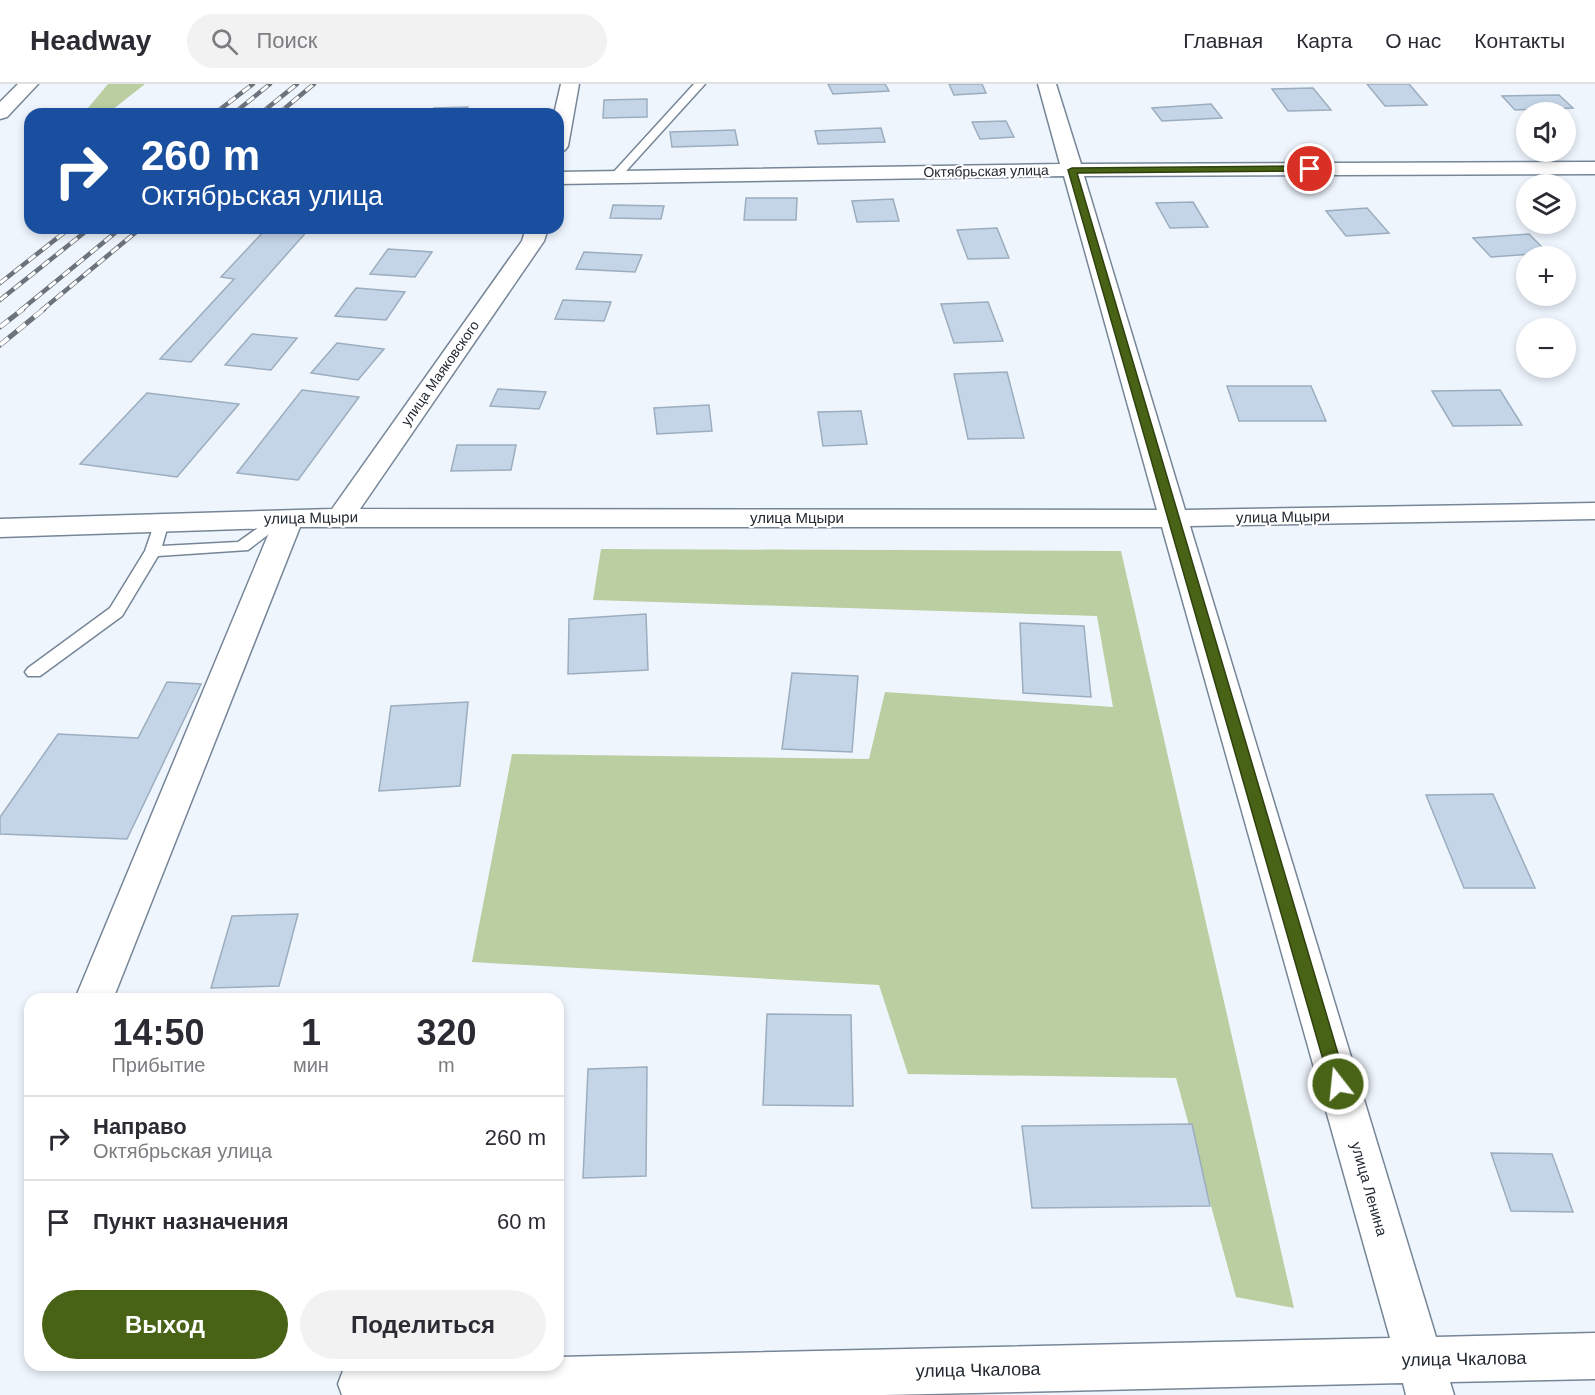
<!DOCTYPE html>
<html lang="ru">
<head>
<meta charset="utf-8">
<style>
  :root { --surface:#fff; --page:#f2f2f3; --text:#2b2b33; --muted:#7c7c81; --line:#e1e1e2; --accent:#486315 }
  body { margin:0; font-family:Arial,sans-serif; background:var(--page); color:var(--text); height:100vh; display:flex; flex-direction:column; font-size:22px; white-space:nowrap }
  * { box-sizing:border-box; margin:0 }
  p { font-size:20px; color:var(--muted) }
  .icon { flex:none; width:33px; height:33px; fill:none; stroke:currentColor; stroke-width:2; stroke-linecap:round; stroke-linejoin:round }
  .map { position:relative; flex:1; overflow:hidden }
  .drawer { position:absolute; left:24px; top:909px; width:540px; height:378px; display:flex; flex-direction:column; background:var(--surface); border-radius:18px; box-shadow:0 3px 9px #0003 }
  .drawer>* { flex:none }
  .top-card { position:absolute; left:24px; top:24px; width:540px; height:126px; border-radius:18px; box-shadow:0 3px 9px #0003; background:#1a4fa0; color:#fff; overflow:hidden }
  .tools { position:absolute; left:1516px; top:18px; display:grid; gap:12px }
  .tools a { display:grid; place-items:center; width:60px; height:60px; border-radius:50%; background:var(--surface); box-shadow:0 3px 9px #0003; font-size:30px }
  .pin { position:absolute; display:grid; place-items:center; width:51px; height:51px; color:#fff; margin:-26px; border:3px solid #fff; border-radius:50%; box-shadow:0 2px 6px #0007 }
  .me { position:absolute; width:66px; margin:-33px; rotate:344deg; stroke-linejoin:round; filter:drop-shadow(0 0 4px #0008) }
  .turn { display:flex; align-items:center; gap:21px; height:126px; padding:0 18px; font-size:27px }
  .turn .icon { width:78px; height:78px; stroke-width:2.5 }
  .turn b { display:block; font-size:42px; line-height:51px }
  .eta { display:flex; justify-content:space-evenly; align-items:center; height:102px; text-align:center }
  .eta b { font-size:36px; font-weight:800; line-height:42px }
  .button { display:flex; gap:12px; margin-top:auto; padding:12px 18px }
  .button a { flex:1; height:69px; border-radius:36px; background:var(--accent); color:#fff; font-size:24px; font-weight:800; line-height:69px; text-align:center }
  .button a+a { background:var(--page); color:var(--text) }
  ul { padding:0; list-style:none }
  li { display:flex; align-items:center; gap:18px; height:84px; padding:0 18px; border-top:2px solid var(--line) }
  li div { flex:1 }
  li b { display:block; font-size:22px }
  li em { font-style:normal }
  header { display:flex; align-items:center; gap:36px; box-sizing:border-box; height:84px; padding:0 30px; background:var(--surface); border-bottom:2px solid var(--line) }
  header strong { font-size:28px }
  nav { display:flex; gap:33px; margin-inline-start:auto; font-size:21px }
  .search { width:420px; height:54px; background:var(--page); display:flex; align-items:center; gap:15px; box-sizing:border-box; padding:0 21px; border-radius:33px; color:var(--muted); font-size:22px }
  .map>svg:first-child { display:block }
  .forest { fill:#bacea1 }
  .building { fill:#c4d5e8; stroke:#9cadbe; stroke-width:1.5 }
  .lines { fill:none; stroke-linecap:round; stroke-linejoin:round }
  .lane-casing { stroke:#768697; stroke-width:3 }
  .street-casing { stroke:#768697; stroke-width:3 }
  .secondary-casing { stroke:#768697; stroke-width:3 }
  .lane { fill:#fff; fill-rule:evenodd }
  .street { fill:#fff; fill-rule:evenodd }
  .secondary { fill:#fff; fill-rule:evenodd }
  .rail-far1-casing { stroke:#6c737b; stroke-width:4.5 }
  .rail-casing { stroke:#6c737b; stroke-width:5 }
  .rail-far1 { stroke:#fff; stroke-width:3; stroke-dasharray:9; stroke-linecap:butt }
  .rail { stroke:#fff; stroke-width:4; stroke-dasharray:11; stroke-linecap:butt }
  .route { fill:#486315; stroke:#2f400e; stroke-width:1.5 }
  .labels { text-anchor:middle; stroke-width:4.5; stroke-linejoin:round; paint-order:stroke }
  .far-street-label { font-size:14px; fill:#222930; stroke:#fff }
  .street-label { font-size:15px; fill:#222930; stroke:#fff }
  .near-street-label { font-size:18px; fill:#222930; stroke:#fff }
</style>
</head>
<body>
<header>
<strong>Headway</strong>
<div class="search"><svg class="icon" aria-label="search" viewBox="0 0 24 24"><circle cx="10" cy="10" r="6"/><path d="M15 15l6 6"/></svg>Поиск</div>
<nav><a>Главная</a><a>Карта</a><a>О нас</a><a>Контакты</a></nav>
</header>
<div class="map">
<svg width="1595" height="1311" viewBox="0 0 1595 1311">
  <rect width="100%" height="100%" fill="#eef5fd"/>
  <!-- forest -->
  <path class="forest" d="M108 0H145L107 30H83Z
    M601 465 1121 467 1294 1224 1236 1213 1176 994 908 990 879 901 472 878 512 670 869 675 885 608 1113 623 1097 532 593 516Z"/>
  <!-- building -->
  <path class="building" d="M828 0H885L889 7 833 10Z
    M949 0H982L986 9 954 11Z
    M1367 0H1409L1427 21 1385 22Z
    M1313 4 1331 26 1288 27 1272 5Z
    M1559 11 1573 24 1515 26 1502 12Z
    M647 15V33L603 34 604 16Z
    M1211 20 1222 34 1162 37 1152 24Z
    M468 23 467 30H433L434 24Z
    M1006 37 1014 53 980 55 972 38Z
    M881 44 885 58 818 60 815 47Z
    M735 46 738 61 672 63 670 48Z
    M746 114H797L796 136H744Z
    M893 115 899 137 857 138 852 117Z
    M1193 118 1208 143 1170 144 1156 119Z
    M613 121 664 122 661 135 610 134Z
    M1367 124 1389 149 1346 152 1326 127Z
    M267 144H310L191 278 160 275 234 195 221 193Z
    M997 144 1009 174 968 175 957 146Z
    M1529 150 1548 169 1491 173 1473 154Z
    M388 165 432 168 415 193 370 190Z
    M584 168 642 171 635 188 576 185Z
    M356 204 405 208 386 236 335 232Z
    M563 216 611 218 604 237 555 235Z
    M988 218 1003 257 954 259 941 220Z
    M252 250 297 254 271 286 225 281Z
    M337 259 384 265 358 296 311 289Z
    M1007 288 1024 354 968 355 954 290Z
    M1227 302H1311L1326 337H1239Z
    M498 305 546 308 539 325 490 322Z
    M302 306 359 313 298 396 237 389Z
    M1500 306 1522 341 1453 342 1432 307Z
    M147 309 239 320 177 393 80 380Z
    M709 321 712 347 657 350 654 324Z
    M861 327 867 360 823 362 818 328Z
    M457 361H516L511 386 451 387Z
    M646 530 648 586 568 590 569 535Z
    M1020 539 1084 542 1091 613 1023 609Z
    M792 589 858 592 852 668 782 665Z
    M167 598 201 600 127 755 0 750V733L58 650 138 654Z
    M468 618 460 702 379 707 391 622Z
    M1493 710 1535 804H1464L1426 711Z
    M298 830 279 902 211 904 232 832Z
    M447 910H511L510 915H446Z
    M767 930 851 931 853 1022 763 1021Z
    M647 983 646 1092 583 1094 588 985Z
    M1192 1040 1210 1122 1032 1124 1022 1042Z
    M1491 1069 1552 1070 1573 1128 1511 1127Z"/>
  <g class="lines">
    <!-- lane casing -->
    <g class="lane-casing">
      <path id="lane" d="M694 0H705L618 96H610V92Z
        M281 429 286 431 289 434 286 437 248 466 158 472 122 532 40 592H28L25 588 28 584 110 524 145 467 156 435 161 433 169 438 162 462 238 458 276 431Z"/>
    </g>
    <!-- street casing -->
    <g class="street-casing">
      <path id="street" d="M561 0H579L568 62 565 66 558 68V30H554Z
        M1038 0H1056L1081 80 1595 78V90L1084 92 1185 426 1595 419V435L1190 442 1436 1253 1595 1249V1295L1450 1298 1454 1311H1406L1403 1299 884 1311H342L338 1300 344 1284 351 1281H558V1273L1390 1254 1162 443H300L113 915H75L271 444 0 453V435L332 425 522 157 526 144H548L544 157 360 425 1157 426 1064 92 558 100V88L1060 80Z"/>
    </g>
    <!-- secondary casing -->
    <g class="secondary-casing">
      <path id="secondary" d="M18 0H38L7 33 0 35V18Z"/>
    </g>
    <!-- lane -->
    <use href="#lane" class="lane"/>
    <!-- street -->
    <use href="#street" class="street"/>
    <!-- secondary -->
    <use href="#secondary" class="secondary"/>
    <!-- rail-far1 casing -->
    <g class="rail-far1-casing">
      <path id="rail-far1" d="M214 30 253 0
        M233 30 270 0
        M260 30 297 0
        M278 30 314 0
        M0 199 70 144
        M0 216 90 144
        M21 226 121 144
        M42 226 141 144"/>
    </g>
    <!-- rail casing -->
    <g class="rail-casing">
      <path id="rail" d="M0 243 23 225
        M0 261 44 225"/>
    </g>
    <!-- rail-far1 -->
    <use href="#rail-far1" class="rail-far1"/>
    <!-- rail -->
    <use href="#rail" class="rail"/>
  </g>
  <!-- route -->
  <path class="route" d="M1310 82 1314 85 1313 87 1077 89 1347 1000 1344 1006 1338 1008 1333 1006 1330 1000 1068 86 1072 84Z"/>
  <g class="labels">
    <!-- far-street labels -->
    <g class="far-street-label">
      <text transform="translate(986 87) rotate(-1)" y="5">Октябрьская улица</text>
      <text transform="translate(440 289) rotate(-55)" y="5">улица Маяковского</text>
    </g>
    <!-- street labels -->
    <g class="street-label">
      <text transform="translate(1283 433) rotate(-1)" y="5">улица Мцыри</text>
      <text transform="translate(311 434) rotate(-1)" y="5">улица Мцыри</text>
      <text x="797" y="439">улица Мцыри</text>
      <text transform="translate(1369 1105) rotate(74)" y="5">улица Ленина</text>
    </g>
    <!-- near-street labels -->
    <g class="near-street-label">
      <text transform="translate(1464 1275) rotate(-1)" y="6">улица Чкалова</text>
      <text transform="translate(978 1286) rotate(-1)" y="6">улица Чкалова</text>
    </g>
  </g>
</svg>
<div class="tools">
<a><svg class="icon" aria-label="sound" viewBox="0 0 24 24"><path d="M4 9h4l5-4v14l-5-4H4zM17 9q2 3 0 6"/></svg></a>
<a><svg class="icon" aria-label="layers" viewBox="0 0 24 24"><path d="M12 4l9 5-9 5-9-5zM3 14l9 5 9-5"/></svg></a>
<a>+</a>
<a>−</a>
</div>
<div class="pin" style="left:1310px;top:85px;background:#d93025"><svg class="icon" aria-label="arrive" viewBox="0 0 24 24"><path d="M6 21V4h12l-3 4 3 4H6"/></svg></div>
<svg class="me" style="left:1338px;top:1000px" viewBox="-20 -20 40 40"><circle r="17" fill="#486315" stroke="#fff" stroke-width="3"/><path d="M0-11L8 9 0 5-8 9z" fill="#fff"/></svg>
<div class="top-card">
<div class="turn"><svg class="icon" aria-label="right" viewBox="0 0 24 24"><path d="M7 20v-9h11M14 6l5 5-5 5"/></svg><div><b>260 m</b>Октябрьская улица</div></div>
</div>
<section class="drawer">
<div class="eta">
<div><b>14:50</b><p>Прибытие</p></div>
<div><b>1</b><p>мин</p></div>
<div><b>320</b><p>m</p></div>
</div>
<ul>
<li><svg class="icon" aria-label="right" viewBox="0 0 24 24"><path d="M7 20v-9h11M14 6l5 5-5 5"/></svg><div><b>Направо</b><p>Октябрьская улица</p></div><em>260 m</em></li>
<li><svg class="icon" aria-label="arrive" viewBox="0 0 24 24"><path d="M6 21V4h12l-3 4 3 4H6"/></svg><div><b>Пункт назначения</b></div><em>60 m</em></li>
</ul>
<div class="button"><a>Выход</a><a>Поделиться</a></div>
</section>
</div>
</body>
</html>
